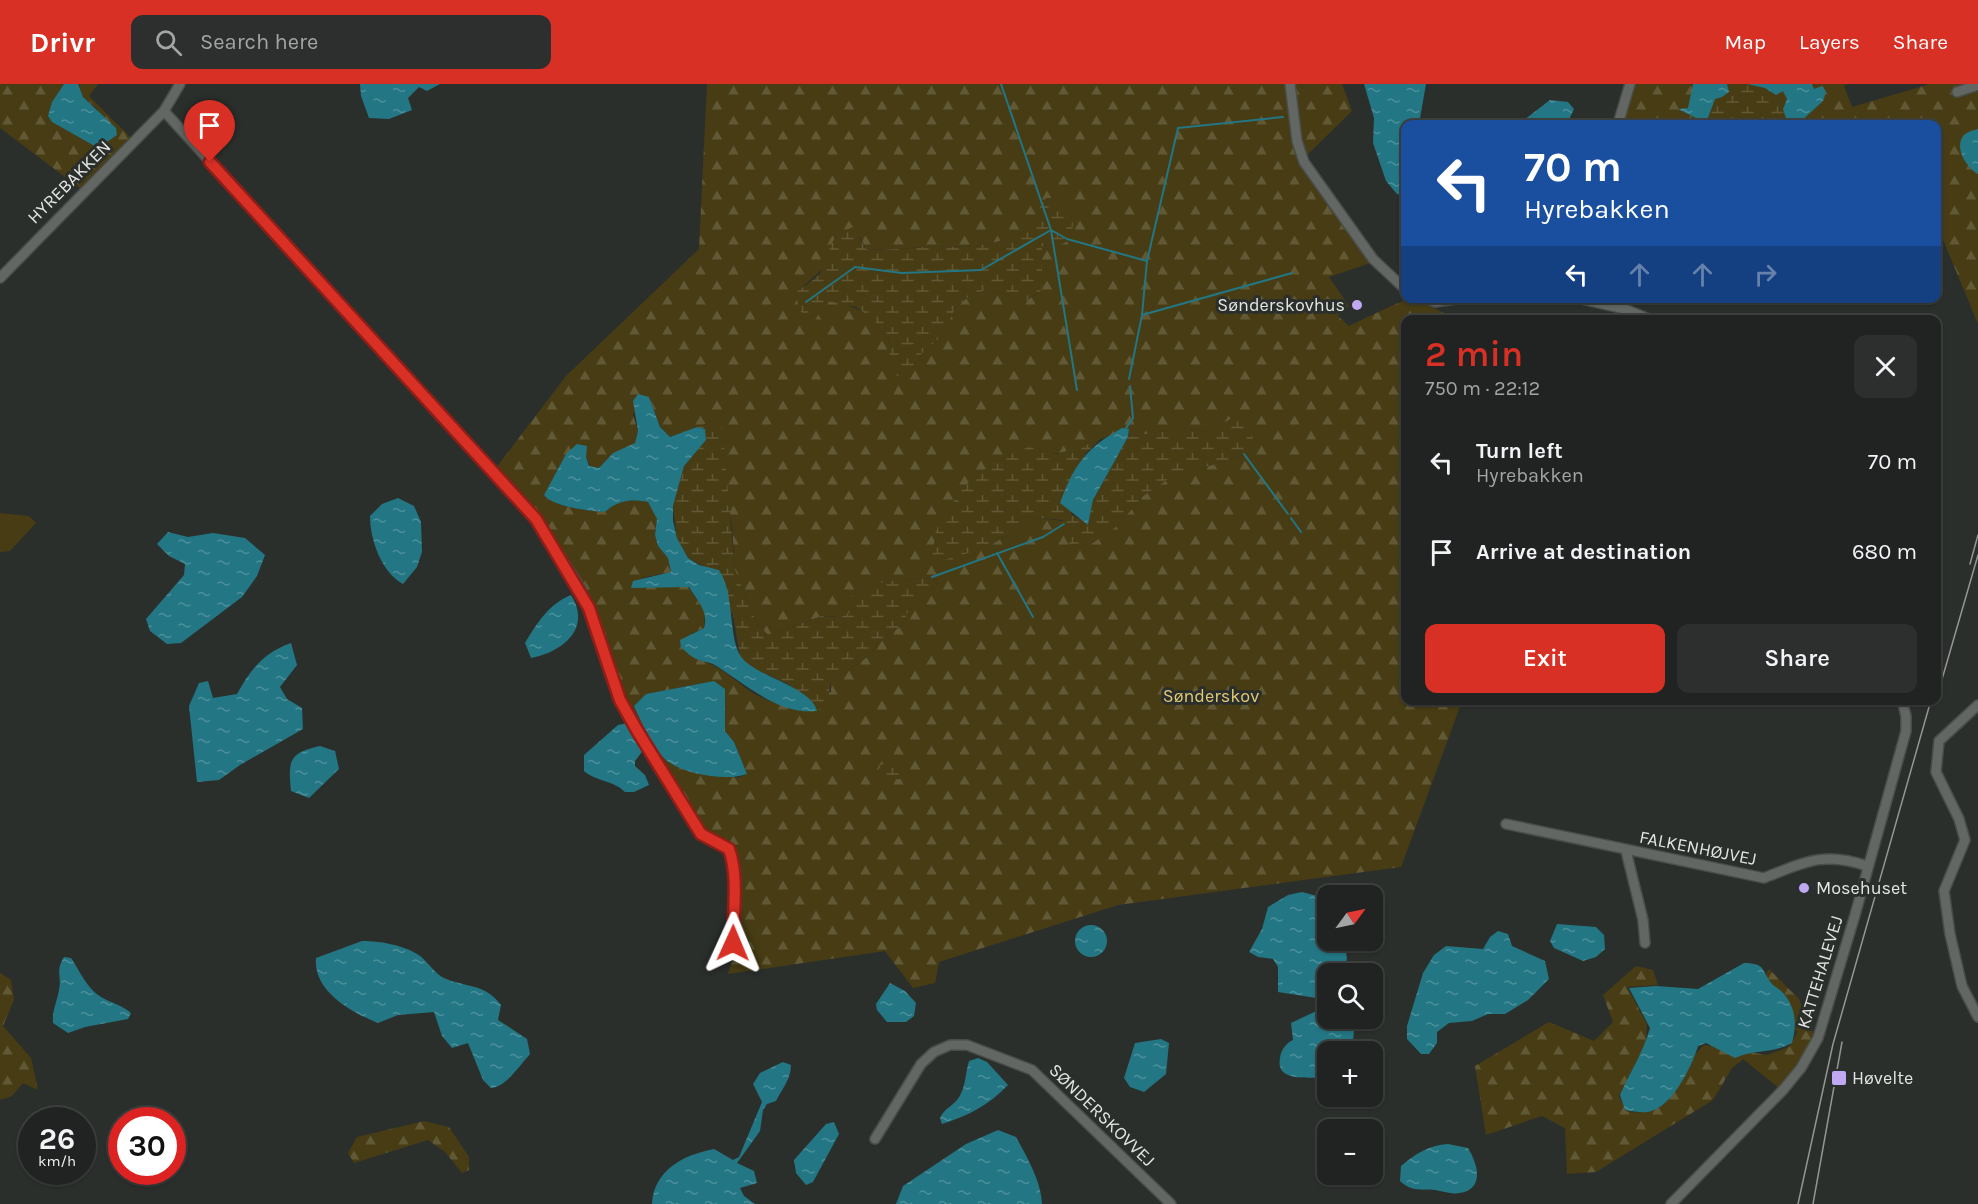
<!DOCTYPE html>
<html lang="en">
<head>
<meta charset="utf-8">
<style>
  :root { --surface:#202321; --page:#2d2f2e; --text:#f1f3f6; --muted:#a2a4a5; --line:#3d403f; --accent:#d93025 }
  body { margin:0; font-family:Karla,sans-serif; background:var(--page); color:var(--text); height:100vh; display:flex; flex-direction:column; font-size:22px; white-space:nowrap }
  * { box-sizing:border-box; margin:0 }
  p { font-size:20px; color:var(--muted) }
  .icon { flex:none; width:33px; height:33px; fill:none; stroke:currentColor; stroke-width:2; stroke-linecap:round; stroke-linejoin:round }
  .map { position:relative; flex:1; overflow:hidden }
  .sheet { position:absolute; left:1401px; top:231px; width:540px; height:390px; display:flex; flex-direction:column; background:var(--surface); border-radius:12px; box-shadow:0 2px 4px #0004,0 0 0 2px var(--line) }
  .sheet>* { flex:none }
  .banner { position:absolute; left:1401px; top:36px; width:540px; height:183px; border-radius:12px; box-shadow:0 2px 4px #0004,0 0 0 2px var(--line); background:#1a4fa0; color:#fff; overflow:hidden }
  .needle { width:39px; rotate:57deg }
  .controls { position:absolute; left:1317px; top:801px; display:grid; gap:12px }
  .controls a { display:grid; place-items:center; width:66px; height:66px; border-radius:12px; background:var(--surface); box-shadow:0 2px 4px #0004,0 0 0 2px var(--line); font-size:30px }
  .speed { position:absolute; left:18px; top:1023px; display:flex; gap:12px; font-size:30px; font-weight:700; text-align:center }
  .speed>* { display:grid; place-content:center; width:78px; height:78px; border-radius:50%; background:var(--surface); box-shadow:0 2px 4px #0004,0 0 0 2px var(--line); line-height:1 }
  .speed small { font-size:15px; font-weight:400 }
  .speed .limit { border:9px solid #d22; background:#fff; color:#111 }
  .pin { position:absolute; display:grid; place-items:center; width:51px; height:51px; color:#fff; margin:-62px -26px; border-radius:50% 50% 50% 0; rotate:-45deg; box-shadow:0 0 6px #0007 }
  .pin .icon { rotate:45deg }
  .me { position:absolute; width:66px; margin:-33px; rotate:1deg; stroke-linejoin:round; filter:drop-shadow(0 0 4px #0008) }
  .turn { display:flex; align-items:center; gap:21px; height:126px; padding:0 24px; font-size:27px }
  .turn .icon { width:78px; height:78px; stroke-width:2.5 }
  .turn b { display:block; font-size:42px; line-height:51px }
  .lanes { display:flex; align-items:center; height:57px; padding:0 24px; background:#0003; justify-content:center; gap:30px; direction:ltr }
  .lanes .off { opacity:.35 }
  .round { display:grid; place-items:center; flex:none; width:63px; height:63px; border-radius:12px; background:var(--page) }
  .headline { display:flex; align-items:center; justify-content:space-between; height:102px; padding:0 24px }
  h1 { font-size:36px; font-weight:600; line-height:45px; color:var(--accent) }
  .button { display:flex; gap:12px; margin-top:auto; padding:12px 24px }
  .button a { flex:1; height:69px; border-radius:12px; background:var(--accent); color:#fff; font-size:24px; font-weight:600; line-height:69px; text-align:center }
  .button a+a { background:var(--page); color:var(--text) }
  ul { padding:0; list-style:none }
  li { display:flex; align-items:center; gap:18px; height:90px; padding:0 24px }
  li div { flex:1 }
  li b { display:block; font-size:22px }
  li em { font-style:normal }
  header { display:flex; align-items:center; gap:36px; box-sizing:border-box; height:84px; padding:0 30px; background:var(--accent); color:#fff }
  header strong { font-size:28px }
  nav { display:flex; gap:33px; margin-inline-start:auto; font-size:21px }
  .search { width:420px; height:54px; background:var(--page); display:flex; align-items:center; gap:15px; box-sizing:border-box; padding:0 21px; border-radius:12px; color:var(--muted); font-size:22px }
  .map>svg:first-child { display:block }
  .grass { fill:#473c13 }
  .forest { fill:url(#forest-firs); fill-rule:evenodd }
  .wetland { fill:url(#wetland-marsh) }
  .water { fill:url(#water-ripples) }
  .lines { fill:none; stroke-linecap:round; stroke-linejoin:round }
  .stream { stroke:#237684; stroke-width:2 }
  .street-casing { stroke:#494d4a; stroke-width:12 }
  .street { stroke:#636763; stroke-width:9 }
  .tram { stroke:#939693; stroke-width:1.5 }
  .route-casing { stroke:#8d1f18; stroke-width:15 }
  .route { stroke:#d93025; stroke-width:10 }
  .poi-dot { fill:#c1a8f3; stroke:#2b2f2c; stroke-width:2 }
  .labels { text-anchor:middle; stroke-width:6; stroke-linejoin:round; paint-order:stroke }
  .street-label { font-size:18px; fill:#e3e5e3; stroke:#2b2f2c }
  .poi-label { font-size:18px; fill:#e3e5e3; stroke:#2b2f2c; text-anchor:start }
  .park-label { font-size:18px; fill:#e2ca75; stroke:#2b2f2c }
</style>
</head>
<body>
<header>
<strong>Drivr</strong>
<div class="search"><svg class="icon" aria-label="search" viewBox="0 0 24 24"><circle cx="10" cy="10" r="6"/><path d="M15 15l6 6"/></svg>Search here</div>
<nav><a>Map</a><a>Layers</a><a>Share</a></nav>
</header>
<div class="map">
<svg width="1978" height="1120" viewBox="0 0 1978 1120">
  <defs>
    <pattern id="forest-firs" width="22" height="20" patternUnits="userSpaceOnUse" patternTransform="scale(1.5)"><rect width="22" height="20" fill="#473c13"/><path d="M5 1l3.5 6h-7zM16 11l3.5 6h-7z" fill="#615835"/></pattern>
    <pattern id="wetland-marsh" width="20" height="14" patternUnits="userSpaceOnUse" patternTransform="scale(1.5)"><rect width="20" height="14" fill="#473c13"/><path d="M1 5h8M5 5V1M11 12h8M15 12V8" fill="none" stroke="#615835"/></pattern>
    <pattern id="water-ripples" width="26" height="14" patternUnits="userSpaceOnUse" patternTransform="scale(1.5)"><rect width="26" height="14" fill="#237684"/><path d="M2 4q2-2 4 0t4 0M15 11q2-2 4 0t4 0" fill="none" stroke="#4d909b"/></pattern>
  </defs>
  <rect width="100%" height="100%" fill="#2b2f2c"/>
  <!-- grass -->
  <path class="grass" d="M0 429 29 432 36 439 10 467 0 468Z"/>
  <!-- forest -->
  <path class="forest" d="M0 0H64L52 18V38L98 64V26L83 13 78 0H98L89 12 130 53 81 105 0 44Z
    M707 0H1342L1352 27 1299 79 1370 179 1329 193 1349 222 1338 232 1349 242C1360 237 1406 214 1413 214L1456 235 1406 236V616L1462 617 1401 783 1118 821 939 878 935 899 913 904 885 867 728 890 738 860 730 763 700 746 635 637 619 605 595 535 539 433 496 384 566 292 699 165ZM1039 126 1060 161 1042 162V206L1026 217 989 205 970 211 955 225 941 253 922 269 907 293 890 276C890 270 891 259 888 253 870 219 828 217 795 209L860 153 866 165C887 167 906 164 926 163 973 162 994 166 1037 140ZM649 313 660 343 670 353 713 337 732 442 735 486 757 540 768 551 822 532 841 533 857 525 852 512C875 494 904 497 932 493L938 500 911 522 901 542 883 554 870 571 831 598V608C817 611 787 620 774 618 746 612 727 582 699 576L692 549 704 544 705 527 688 503 641 494 671 488 668 474 658 462 655 451 657 435 648 418C632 415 618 416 605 428 590 427 553 423 544 411L566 370 586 373 590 382 599 384 613 369 635 359 638 347 633 330ZM1231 335 1249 369 1168 395 1143 412 1116 443 1037 434 985 464 1031 362C1039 364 1049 370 1058 369 1084 368 1104 349 1129 347L1128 353 1182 344 1208 348ZM714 597 725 605V647L734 658 747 690 737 694 663 673 634 622 646 610Z
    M1634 0H1847L1844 2 1852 23 1930 0H1978V240L1937 141 1936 40H1695L1693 36 1622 37Z
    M1636 882 1653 886 1658 901 1627 903 1647 940 1646 958 1619 1012 1626 1027C1680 1037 1674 987 1704 961L1767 971 1789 963 1797 949 1782 909 1763 895 1769 885 1799 915 1817 959 1779 1004 1743 975 1732 984 1713 1016 1596 1088 1567 1090 1565 1044 1542 1032 1486 1051 1475 982 1549 938 1594 957 1613 938 1603 911Z
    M0 889 11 896 14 916 3 942 31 974 38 1006 23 999 12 1012 0 1016Z
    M424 1037 449 1043 469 1073V1086L462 1089 445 1068 428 1056 354 1079 348 1069 357 1053Z"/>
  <!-- wetland -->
  <path class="wetland" d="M1727 0 1755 1 1776 11 1783 7C1789 18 1782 29 1788 40H1708L1706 39 1715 15 1729 8Z
    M1046 114H1060L1073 136 1072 155 1060 161 1042 162V206L1026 217 989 205 970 211 955 225 941 253 922 269 907 293 897 292 890 276 889 254 875 237 856 223 827 217 814 238 800 227 795 209C802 203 815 196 821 188 834 168 823 155 853 143L866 165C887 167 906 164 926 163 973 162 994 166 1037 140L1038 126Z
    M1231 335 1249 341 1253 355 1249 369 1168 395 1143 412 1116 443 1093 459 1071 465 1063 436 1037 434 985 464 931 480 936 446 961 405 995 377 1031 362 1056 370 1099 357 1085 370 1071 430 1088 440 1093 416 1128 353 1182 344 1208 348Z
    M713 337 722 342 735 486 757 540 768 551 822 532 841 533 856 525 852 512C875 494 904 497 932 493L938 500 911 522 901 542 883 554 870 571 831 598 827 620 817 627 815 622 788 600 750 583 740 572 733 531 703 482 688 474 677 454 673 422 684 382 698 365 705 345 697 343Z
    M897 671 906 690 901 695 883 696 878 687 882 678Z"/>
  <!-- water -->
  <path class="water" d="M64 0H78L83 13 116 44 117 51 98 64 52 38 48 32 52 18Z
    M360 0H440L427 7 419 3 408 14 412 26 389 35 369 34 361 12Z
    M1364 0H1426L1419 40H1406L1405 112 1397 110 1386 97 1373 59 1374 34Z
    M1693 0H1727L1729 8 1722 13 1715 15 1706 39 1678 25 1688 24Z
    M1747 0H1812L1814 5 1822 2 1826 8 1823 17 1798 40H1788L1783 25 1787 15 1783 7 1776 11 1765 4Z
    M1550 16 1568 18 1574 25 1567 40H1522L1524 36Z
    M1978 45V90C1967 84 1953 63 1964 51 1967 48 1974 46 1978 45Z
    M638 310 649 313 660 343 670 353 697 343 705 345 706 356 684 382 673 422V437L677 454 688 474 699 481 719 486C736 511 727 558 743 575 760 594 811 603 817 627 777 631 745 599 713 580 708 578 704 578 699 576 692 574 686 568 681 563L680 556 704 544C709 527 697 517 689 503L631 504 633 497 671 488 668 474 658 462 655 451 657 435 648 418C632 415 618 416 605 428 590 427 553 423 544 411L566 370 577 360 587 362 586 373 589 382 599 384 613 369 635 359 638 347 633 317Z
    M1122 344 1129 345 1128 353 1093 416 1088 441 1060 419C1074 381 1086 364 1122 344Z
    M398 414 414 422 421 438 422 468 417 483 403 500C381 488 370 455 370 432L382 420Z
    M168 448 188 453 213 449 245 454 265 471 257 492 242 513 181 559 167 560 150 547 146 535 184 491 185 480 169 472 157 460Z
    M571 511C592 544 563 568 531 574L525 559C537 539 549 520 571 511Z
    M291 559 297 581 280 603 287 615 302 624 303 645 240 681 219 696 197 698 189 622 199 599 208 597 213 614 237 610C251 585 263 569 291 559Z
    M714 597 725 605V647L734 658 747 690C727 698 677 690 662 672 651 658 641 638 634 622L646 610Z
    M628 639 644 665 635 677V682L645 691 649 701 634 708H625C613 696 597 698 584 687V671L618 641Z
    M320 662 335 667 339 685 309 714 291 707C288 676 289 669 320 662Z
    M1302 808 1317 812 1327 824 1328 856 1344 857 1347 874 1344 889 1328 890 1327 913 1323 915 1278 908V883L1273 875 1258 873 1249 868 1262 845 1268 823 1288 811Z
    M1557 840 1596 843 1604 851 1605 865 1596 873 1583 877 1554 864 1550 857Z
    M1075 857a16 16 0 1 1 32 0a16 16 0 1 1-32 0Z
    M1498 847 1508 850 1512 862 1545 877 1549 895 1528 916 1505 930H1488L1472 937 1449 939 1437 948V959L1429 970H1421L1407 955V942L1423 889 1434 871 1446 862 1483 865 1490 853Z
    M362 857C379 857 405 861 420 872 428 878 435 890 444 894 466 904 485 899 501 921L498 936 527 955 530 970C520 981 506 1003 491 1004L483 996 468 959 452 964 442 952 434 928 398 931 378 939C351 928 313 907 316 874Z
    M64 873 71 874C80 887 87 905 101 913 111 919 122 921 131 929L128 935 85 943 68 949 53 939C52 926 57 918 59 906 62 891 55 888 64 873Z
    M1744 879C1767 880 1760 885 1772 900 1775 903 1780 905 1783 909 1796 923 1797 941 1792 959 1772 970 1754 965 1735 974L1706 959 1698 962C1692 982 1672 1024 1648 1028 1641 1029 1632 1027 1625 1026L1620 1011C1630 988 1643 969 1650 944L1629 904 1656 902 1698 905Z
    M890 899 905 907 916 919 914 932 906 938H887L877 926 876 920Z
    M1327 922 1328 934 1348 935 1354 946 1352 967 1328 968 1327 994C1311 992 1275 1000 1280 974 1281 966 1286 959 1293 956L1291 939Z
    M1161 955 1169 959 1166 990 1144 1008 1130 1003 1124 994 1135 959Z
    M978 974 987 978 1008 1001C989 1021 968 1032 942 1040L940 1034C944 1025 951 1023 957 1016 966 1005 965 990 969 977Z
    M783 978 791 981C791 995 782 1005 776 1017L767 1020 763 1026 760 1047 737 1079 754 1087 757 1099 740 1104 744 1112 755 1120H652C654 1086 683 1071 714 1065L733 1076 739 1073 762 1018 753 1000 760 989Z
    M834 1038 839 1050 813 1098 806 1101 796 1089 794 1076 826 1040Z
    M998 1046 1016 1053C1027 1073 1041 1097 1042 1120H896L903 1102 966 1060Z
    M1448 1060 1468 1064C1477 1079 1486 1105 1459 1109 1452 1111 1443 1107 1435 1106 1421 1105 1412 1108 1400 1097L1401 1082C1415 1070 1429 1061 1448 1060Z"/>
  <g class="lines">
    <!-- stream -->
    <path class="stream" d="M1001 0 1051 146 1077 306
      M1147 177 1178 44 1283 33
      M806 218 855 183 902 189 981 186 1051 146 1067 155 1147 177 1142 231 1129 295
      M1142 231 1292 189
      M1126 344 1133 334 1130 302
      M1244 370 1288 430
      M1291 434 1301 448
      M997 469 1033 533
      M932 493 1043 453 1064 440"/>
    <!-- street casing -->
    <g class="street-casing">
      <path id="street" d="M1290 0 1297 57 1304 78 1373 175 1406 206
        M1957 8 1978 1
        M164 27 536 435 579 502 589 524 620 616 638 648 701 750 729 765C739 792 733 830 733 859
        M1618 40 1630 0
        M0 194 164 27 180 0
        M1425 214 1435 218 1464 214
        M1577 214 1625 225 1651 236
        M1978 621 1939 657 1936 688 1959 735 1965 756 1944 807 1950 850 1962 902 1978 933
        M1506 740 1764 794C1805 778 1824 767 1867 782
        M1626 767 1643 836 1645 859
        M875 1055 921 980 934 968 950 961H967L1032 986 1171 1120
        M1671 1120 1783 1006 1801 984 1818 954 1855 831 1906 647V632L1902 616"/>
    </g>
    <!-- street -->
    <use href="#street" class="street"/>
    <!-- tram -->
    <path class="tram" d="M1970 480 1978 451
      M1936 616 1978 471
      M1798 1120 1833 960 1931 616
      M1813 1120 1842 958"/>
  </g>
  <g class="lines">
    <!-- route casing -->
    <g class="route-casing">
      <path id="route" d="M210 78 536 435 589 524 620 616 638 648 701 750 729 765C739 792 733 830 733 859"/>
    </g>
    <!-- route -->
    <use href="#route" class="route"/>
  </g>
  <!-- markers -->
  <g class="poi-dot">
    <circle cx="1357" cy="221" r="6"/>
    <circle cx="1804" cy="804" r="6"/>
    <rect x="1831" y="986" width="16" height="16" rx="3"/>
  </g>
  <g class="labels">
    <!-- street labels -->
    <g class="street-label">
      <text transform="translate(69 98) rotate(-45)" y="6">HYREBAKKEN</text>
      <text transform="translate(1698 764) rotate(11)" y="6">FALKENHØJVEJ</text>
      <text transform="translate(1820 888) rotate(-73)" y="6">KATTEHALEVEJ</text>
      <text transform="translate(1102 1031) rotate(44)" y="6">SØNDERSKOVVEJ</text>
    </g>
    <!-- poi labels -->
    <g class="poi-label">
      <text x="1345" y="227" text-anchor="end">Sønderskovhus</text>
      <text x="1816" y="810">Mosehuset</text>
      <text x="1852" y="1000">Høvelte</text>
    </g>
    <!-- park labels -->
    <g class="park-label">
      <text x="1211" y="618">Sønderskov</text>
    </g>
  </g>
</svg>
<div class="controls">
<a><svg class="needle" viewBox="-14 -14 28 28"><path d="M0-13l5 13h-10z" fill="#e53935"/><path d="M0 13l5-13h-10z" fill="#a2a4a5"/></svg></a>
<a><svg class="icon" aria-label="search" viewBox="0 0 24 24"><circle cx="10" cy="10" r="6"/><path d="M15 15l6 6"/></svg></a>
<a>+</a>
<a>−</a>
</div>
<div class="speed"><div>26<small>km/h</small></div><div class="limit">30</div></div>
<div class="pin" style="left:210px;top:78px;background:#d93025"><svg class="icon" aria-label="arrive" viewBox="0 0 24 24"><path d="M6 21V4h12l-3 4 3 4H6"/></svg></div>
<svg class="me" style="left:733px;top:859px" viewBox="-20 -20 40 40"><path d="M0-17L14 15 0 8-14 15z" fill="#d93025" stroke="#fff" stroke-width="4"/></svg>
<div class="banner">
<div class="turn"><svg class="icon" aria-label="left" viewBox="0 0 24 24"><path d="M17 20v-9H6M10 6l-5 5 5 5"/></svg><div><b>70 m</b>Hyrebakken</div></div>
<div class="lanes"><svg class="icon" aria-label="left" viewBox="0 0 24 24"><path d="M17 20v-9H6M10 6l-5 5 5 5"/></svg><svg class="icon off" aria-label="ahead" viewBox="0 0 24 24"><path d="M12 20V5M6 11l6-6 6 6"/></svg><svg class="icon off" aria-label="ahead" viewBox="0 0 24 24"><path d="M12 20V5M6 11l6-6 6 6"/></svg><svg class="icon off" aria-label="right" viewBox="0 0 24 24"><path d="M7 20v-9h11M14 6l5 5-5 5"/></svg></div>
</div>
<section class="sheet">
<div class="headline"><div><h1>2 min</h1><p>750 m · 22:12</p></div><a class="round"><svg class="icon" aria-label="close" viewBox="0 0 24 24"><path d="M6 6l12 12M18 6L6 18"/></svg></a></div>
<ul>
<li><svg class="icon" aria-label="left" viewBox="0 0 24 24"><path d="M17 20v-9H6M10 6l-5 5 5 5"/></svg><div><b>Turn left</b><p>Hyrebakken</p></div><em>70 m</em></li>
<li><svg class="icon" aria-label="arrive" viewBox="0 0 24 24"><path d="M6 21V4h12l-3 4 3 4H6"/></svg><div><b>Arrive at destination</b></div><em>680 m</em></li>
</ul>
<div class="button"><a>Exit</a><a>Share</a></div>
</section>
</div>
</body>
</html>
